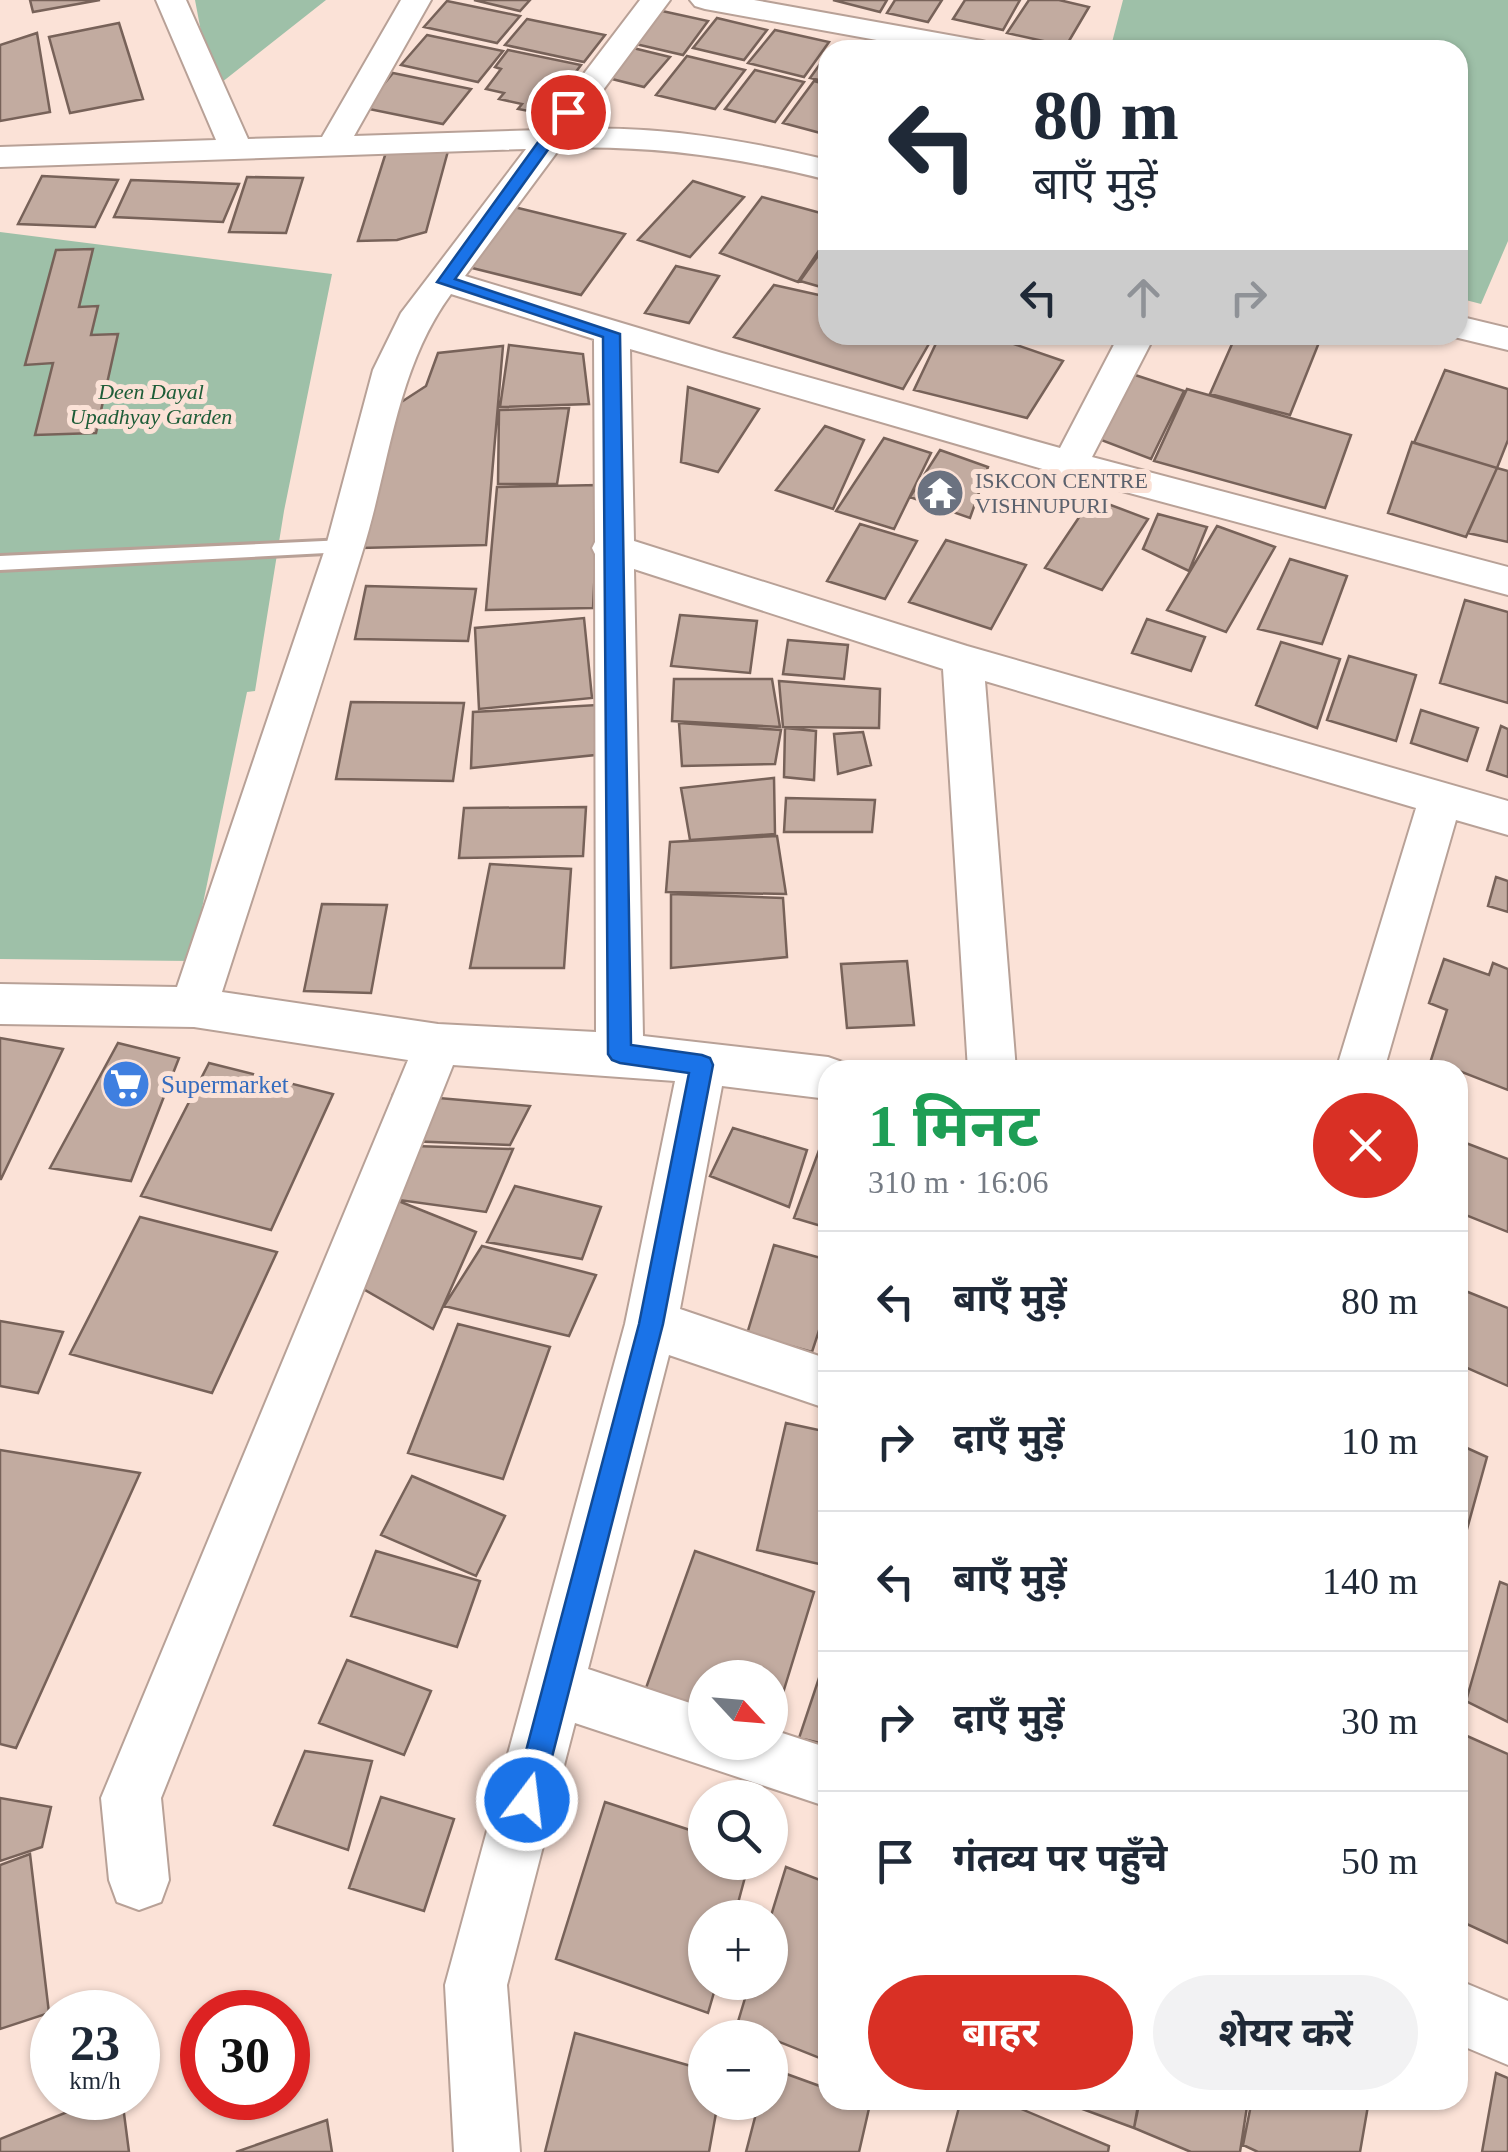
<!DOCTYPE html>
<html lang="hi">
<head>
<meta charset="utf-8">
<style>
  :root { --surface:#fff; --page:#f2f2f3; --text:#1f2937; --muted:#747a83; --line:#e0e1e3; --accent:#d93025 }
  body { margin:0; font-family:"Times New Roman","Noto Sans Devanagari",serif; background:var(--page); color:var(--text); height:100vh; display:flex; flex-direction:column; font-size:38px; white-space:nowrap }
  * { box-sizing:border-box; margin:0 }
  p { font-size:32px; color:var(--muted) }
  .icon { flex:none; width:55px; height:55px; fill:none; stroke:currentColor; stroke-width:2; stroke-linecap:round; stroke-linejoin:round }
  .map { position:relative; flex:1; overflow:hidden }
  .panel { position:absolute; left:818px; top:1060px; width:650px; height:1050px; display:flex; flex-direction:column; background:var(--surface); border-radius:30px; box-shadow:0 2px 8px #0004 }
  .panel>* { flex:none }
  .guide { position:absolute; left:818px; top:40px; width:650px; height:305px; border-radius:30px; box-shadow:0 2px 8px #0004; background:#fff; color:var(--text); overflow:hidden }
  .needle { width:65px; rotate:116deg }
  .buttons { position:absolute; left:688px; top:1660px; display:grid; gap:20px }
  .buttons a { display:grid; place-items:center; width:100px; height:100px; border-radius:50%; background:var(--surface); box-shadow:0 2px 8px #0004; font-size:50px }
  .speed { position:absolute; left:30px; top:1990px; display:flex; gap:20px; font-size:50px; font-weight:700; text-align:center }
  .speed>* { display:grid; place-content:center; width:130px; height:130px; border-radius:50%; background:var(--surface); box-shadow:0 2px 8px #0004; line-height:1 }
  .speed small { font-size:25px; font-weight:400 }
  .speed .limit { border:15px solid #d22; background:#fff; color:#111 }
  .pin { position:absolute; display:grid; place-items:center; width:85px; height:85px; color:#fff; margin:-42px; border:5px solid #fff; border-radius:50%; box-shadow:0 2px 10px #0007 }
  .me { position:absolute; width:110px; margin:-55px; rotate:15deg; stroke-linejoin:round; filter:drop-shadow(0 0 8px #0008) }
  .turn { display:flex; align-items:center; gap:35px; height:210px; padding:0 50px; font-size:45px }
  .turn .icon { width:130px; height:130px; stroke-width:2.5 }
  .turn b { display:block; font-size:70px; line-height:85px }
  .lanes { display:flex; align-items:center; height:95px; padding:0 50px; background:#0003; justify-content:center; gap:50px; direction:ltr }
  .lanes .off { opacity:.35 }
  .round { display:grid; place-items:center; flex:none; width:105px; height:105px; border-radius:52px; background:var(--page) }
  .overview { display:flex; align-items:center; justify-content:space-between; height:170px; padding:0 50px }
  h1 { font-size:60px; font-weight:700; line-height:75px; color:#1e9e55 }
  .action { display:flex; gap:20px; margin-top:auto; padding:20px 50px }
  .action a { flex:1; height:115px; border-radius:60px; background:var(--accent); color:#fff; font-size:40px; font-weight:700; line-height:115px; text-align:center }
  .action a+a { background:var(--page); color:var(--text) }
  ul { padding:0; list-style:none }
  li { display:flex; align-items:center; gap:30px; height:140px; padding:0 50px; border-top:2px solid var(--line) }
  li div { flex:1 }
  li b { display:block; font-size:38px }
  li em { font-style:normal }
  .map>svg:first-child { display:block }
  .green { fill:#9ec0a8 }
  .building { fill:#c2aba0; stroke:#776259; stroke-width:2.5 }
  .lines { fill:none; stroke-linecap:round; stroke-linejoin:round }
  .service-casing { stroke:#b8a197; stroke-width:6 }
  .minor-casing { stroke:#b8a197; stroke-width:4 }
  .service { fill:#fff; fill-rule:evenodd }
  .minor { fill:#fff; fill-rule:evenodd }
  .route { fill:#1a73e8; stroke:#114b97; stroke-width:2.5 }
  .labels { text-anchor:middle; stroke-width:10; stroke-linejoin:round; paint-order:stroke }
  .far-park-label { font-size:22px; font-style:italic; fill:#1e5d38; stroke:#fbe2d7 }
  .far-worship-label { font-size:22px; fill:#5b616d; stroke:#fbe2d7; text-anchor:start }
  .shop-label { font-size:25px; fill:#366cbe; stroke:#fbe2d7; text-anchor:start }
</style>
</head>
<body>
<div class="map">
<svg width="1508" height="2152" viewBox="0 0 1508 2152">
  <rect width="100%" height="100%" fill="#fbe2d7"/>
  <!-- green -->
  <path class="green" d="M195 0H326L212 90Z
    M1123 0H1508V241L1481 304 1458 298V50H1110Z
    M0 232 332 274 284 511 255 691 247 692 191 961 0 959Z"/>
  <!-- building -->
  <path class="building" d="M30 0H100L33 12Z
    M474 0H530L520 11Z
    M833 0H887L880 12Z
    M895 0H942L928 22 887 13Z
    M965 0H1020L1003 30 953 19Z
    M1029 0H1059L1089 7 1066 46 1007 33Z
    M447 1 520 16 497 43 424 27Z
    M653 9 708 21 683 55 627 42Z
    M717 18 767 30 744 60 693 48Z
    M527 19 605 35 584 62 505 45Z
    M119 23 143 99 70 113 49 37Z
    M775 30 829 42 804 77 748 63Z
    M37 33 50 112 0 121V45Z
    M427 35 503 51 478 82 401 65Z
    M629 47 670 57 644 87 604 77Z
    M508 50 581 65 544 114 518 109 522 104 499 99 504 93 486 89 501 69 495 67Z
    M828 53V82L810 78Z
    M687 56 745 70 715 109 656 95Z
    M755 70 804 82 775 122 725 109Z
    M393 73 471 89 443 124 364 108Z
    M814 81 828 85V135L783 123Z
    M387 149 448 151 426 232 397 240 358 241Z
    M42 176 118 180 95 227 18 224Z
    M247 177 303 178 286 233 229 232Z
    M131 180 239 184 223 222 114 217Z
    M693 181 744 197 690 257 638 240Z
    M762 197 828 215V237L798 282 720 253Z
    M514 207 625 234 581 295 468 267Z
    M828 242V289L800 281Z
    M93 249 79 307 98 306 91 335 118 334 96 433 35 435 53 363 25 365 56 250Z
    M676 266 719 276 689 323 645 313Z
    M774 285 828 297V335H934L903 389 734 337Z
    M940 335H988L1063 361 1027 418 914 390Z
    M1236 335H1322L1290 415 1210 394Z
    M509 345 583 354 589 404 500 407Z
    M503 346 486 545 360 548 386 412 426 386 438 353Z
    M1445 370 1508 389V440L1497 468 1414 443Z
    M1129 373 1184 391 1151 459 1088 435Z
    M688 387 759 409 718 472 681 462Z
    M1187 389 1351 435 1325 508 1154 461Z
    M569 408 557 484H498L499 410Z
    M825 426 864 440 833 509 776 490Z
    M884 438 931 453 894 529 836 511Z
    M1412 442 1497 468 1466 537 1388 513Z
    M940 450 988 467 970 518 910 497Z
    M1497 468 1508 471V542L1468 533Z
    M599 485 593 608 486 610 497 487Z
    M1092 498 1148 519 1102 590 1045 568Z
    M1158 514 1207 527 1189 571 1143 549Z
    M860 524 917 541 885 599 827 581Z
    M1217 526 1275 547 1226 632 1167 610Z
    M946 540 1026 565 991 629 909 602Z
    M1290 559 1347 576 1322 644 1258 629Z
    M366 586 476 589 468 641 355 639Z
    M1465 600 1508 612V703L1440 683Z
    M680 615 757 621 750 673 671 666Z
    M584 618 592 698 479 709 475 628Z
    M1147 619 1205 637 1191 671 1132 653Z
    M788 640 848 645 844 679 783 674Z
    M1281 642 1340 659 1317 728 1256 705Z
    M1349 656 1416 675 1396 741 1327 720Z
    M674 679H772L780 727 672 721Z
    M779 681 880 689 879 728 783 727Z
    M351 702 464 703 453 781 336 779Z
    M597 705 595 755 471 768 473 712Z
    M1421 710 1478 728 1467 761 1411 743Z
    M679 723 781 730 775 764 682 766Z
    M1501 726 1508 729V777L1487 770Z
    M785 728 816 731 814 780 784 777Z
    M863 732 871 765 838 774 834 734Z
    M774 778 775 834 690 840 681 788Z
    M786 798 875 800 872 832H784Z
    M586 807 583 856 459 858 464 808Z
    M777 836 786 894 666 892 670 842Z
    M490 864 571 869 564 968H470Z
    M1496 877 1508 881V912L1488 906Z
    M671 894 783 898 787 957 671 968Z
    M322 904 387 905 371 993 304 991Z
    M1444 959 1489 975 1493 963 1508 969V1090L1431 1060 1447 1010 1429 1003Z
    M907 961 914 1025 847 1028 841 964Z
    M0 1038 63 1049 1 1179H0Z
    M118 1043 179 1058 131 1181 50 1168Z
    M209 1063 333 1094 271 1230 141 1196Z
    M393 1094 530 1106 510 1145 381 1140Z
    M828 1126V1228L794 1218Z
    M733 1128 807 1150 789 1207 710 1176Z
    M1458 1140 1508 1159V1232L1458 1212Z
    M382 1145 513 1149 486 1212 377 1197Z
    M515 1186 601 1207 582 1259 487 1242Z
    M391 1198 476 1232 433 1329 339 1275Z
    M140 1217 277 1252 212 1393 70 1354Z
    M774 1245 828 1260V1303L812 1352 747 1334Z
    M482 1246 596 1275 569 1336 444 1306Z
    M1458 1288 1508 1308V1386L1458 1364Z
    M0 1321 63 1332 38 1393 0 1386Z
    M458 1324 550 1347 503 1479 408 1453Z
    M786 1423 828 1432V1566L757 1550Z
    M1458 1444 1487 1457 1464 1540 1458 1538Z
    M0 1450 140 1473 16 1748 0 1744Z
    M412 1476 505 1516 476 1576 381 1535Z
    M376 1551 480 1581 457 1647 351 1616Z
    M695 1551 814 1592 771 1732 770 1678H705V1709L646 1688Z
    M1500 1582 1508 1585V1722L1466 1701Z
    M828 1651V1745L799 1738Z
    M347 1660 431 1691 404 1755 319 1723Z
    M1458 1732 1508 1754V1943L1458 1920Z
    M305 1751 372 1761 348 1850 274 1825Z
    M381 1797 454 1819 424 1911 349 1888Z
    M0 1798 51 1807 42 1847 0 1861Z
    M605 1802 705 1835V1862H749L734 1918H705V1982H717L708 2013 556 1959Z
    M30 1854 49 2013 0 2029V1865Z
    M786 1867 828 1883 827 2061 737 2025 750 1982H770V1919Z
    M575 2033 705 2070V2102H718L709 2152H545Z
    M770 2068 828 2089V2100H858L870 2104 859 2152H746L759 2102H770Z
    M1496 2073 1508 2078V2152H1482Z
    M102 2098H122L129 2152H0V2139Z
    M961 2100H1000L1109 2146 1108 2152H947Z
    M1058 2100H1139L1134 2128Z
    M1140 2100H1248L1240 2152H1191L1134 2128Z
    M1252 2100H1369L1360 2152H1258L1243 2145Z
    M327 2120 332 2152H236Z"/>
  <g class="lines">
    <!-- service casing -->
    <g class="service-casing">
      <path id="service" d="M345 540 354 546 345 552 0 570V556Z"/>
    </g>
    <!-- minor casing -->
    <g class="minor-casing">
      <path id="minor" d="M156 0H186L248 139 322 137 401 0H431L354 136 541 130 640 0H670L574 129C661 126 744 140 828 160V180C738 157 652 145 560 148L465 276 722 353 1060 448 1119 335H1155L1092 457 1508 567V595L1070 477 630 349 634 541 967 646 1508 801V835L1456 820 1384 1070H1336L1416 808 985 681 1016 1070H968L943 669 634 569 643 1036 828 1057 845 1063 848 1070H828V1099L722 1086 680 1309 828 1359V1409L669 1355 588 1669 705 1708V1742H770V1729L828 1748V1807L575 1723 507 1985 520 2152H454L445 1985 625 1324 675 1081 453 1065 161 1798 169 1880 161 1902 139 1910 117 1902 109 1880 101 1798 408 1060 194 1027 0 1024V984L177 987 326 546 373 370 401 313 526 149 0 167V147L216 140ZM451 294 594 339 595 542 592 548 595 554 596 1032 438 1024 222 992C269 845 318 698 363 550 390 463 396 369 451 294Z
        M690 0H754L982 41 993 44 997 50H932L705 9 695 6Z
        M1458 316 1508 328V350L1446 335H1458Z
        M1458 1980 1508 2001V2065L1458 2044Z"/>
    </g>
    <!-- service -->
    <use href="#service" class="service"/>
    <!-- minor -->
    <use href="#minor" class="minor"/>
  </g>
  <!-- route -->
  <path class="route" d="M562 109 575 112 455 279 620 334 631 1045 702 1055 710 1058 713 1065 663 1324 541 1800 537 1810 527 1814 517 1810 513 1800 639 1324 689 1073 620 1063 612 1060 608 1054 603 337 437 282Z"/>
  <!-- icons -->
  <defs>
    <g id="temple-disc" transform="scale(2.5)"><circle r="9.5" fill="#6b7280" stroke="#fbe2d7"/><path d="M0-6L5-2H3V0L6.5 2.5H4V6H1.5V3h-3V6H-4V2.5H-6.5L-3 0V-2H-5Z" fill="#fff"/></g>
    <g id="supermarket-disc" transform="scale(2.5)"><circle r="9.5" fill="#3f7fe0" stroke="#fbe2d7"/><path d="M-6-5.5h2.5l.6 2H6L4.5 2H-2.5L-4.4-4H-6ZM-1.5 3.2a1.3 1.3 0 1 0 .1 0ZM3 3.2a1.3 1.3 0 1 0 .1 0Z" fill="#fff"/></g>
  </defs>
  <g fill-rule="evenodd">
    <use href="#temple-disc" x="940" y="493"/>
    <use href="#supermarket-disc" x="126" y="1084"/>
  </g>
  <g class="labels">
    <!-- far-park labels -->
    <g class="far-park-label">
      <text x="151" y="399">Deen Dayal<tspan x="151" dy="25">Upadhyay Garden</tspan></text>
    </g>
    <!-- far-worship labels -->
    <g class="far-worship-label">
      <text x="975" y="488">ISKCON CENTRE<tspan x="975" dy="25">VISHNUPURI</tspan></text>
    </g>
    <!-- shop labels -->
    <g class="shop-label">
      <text x="161" y="1093">Supermarket</text>
    </g>
  </g>
</svg>
<div class="buttons">
<a><svg class="needle" viewBox="-14 -14 28 28"><path d="M0-13l5 13h-10z" fill="#e53935"/><path d="M0 13l5-13h-10z" fill="#747a83"/></svg></a>
<a><svg class="icon" aria-label="search" viewBox="0 0 24 24"><circle cx="10" cy="10" r="6"/><path d="M15 15l6 6"/></svg></a>
<a>+</a>
<a>−</a>
</div>
<div class="speed"><div>23<small>km/h</small></div><div class="limit">30</div></div>
<div class="pin" style="left:568px;top:112px;background:#d93025"><svg class="icon" aria-label="arrive" viewBox="0 0 24 24"><path d="M6 21V4h12l-3 4 3 4H6"/></svg></div>
<svg class="me" style="left:527px;top:1800px" viewBox="-20 -20 40 40"><circle r="17" fill="#1a73e8" stroke="#fff" stroke-width="3"/><path d="M0-11L8 9 0 5-8 9z" fill="#fff"/></svg>
<div class="guide">
<div class="turn"><svg class="icon" aria-label="left" viewBox="0 0 24 24"><path d="M17 20v-9H6M10 6l-5 5 5 5"/></svg><div><b>80 m</b>बाएँ मुड़ें</div></div>
<div class="lanes"><svg class="icon" aria-label="left" viewBox="0 0 24 24"><path d="M17 20v-9H6M10 6l-5 5 5 5"/></svg><svg class="icon off" aria-label="ahead" viewBox="0 0 24 24"><path d="M12 20V5M6 11l6-6 6 6"/></svg><svg class="icon off" aria-label="right" viewBox="0 0 24 24"><path d="M7 20v-9h11M14 6l5 5-5 5"/></svg></div>
</div>
<section class="panel">
<div class="overview"><div><h1>1 मिनट</h1><p>310 m · 16:06</p></div><a class="round" style="background:#d93025;color:#fff"><svg class="icon" aria-label="close" viewBox="0 0 24 24"><path d="M6 6l12 12M18 6L6 18"/></svg></a></div>
<ul>
<li><svg class="icon" aria-label="left" viewBox="0 0 24 24"><path d="M17 20v-9H6M10 6l-5 5 5 5"/></svg><div><b>बाएँ मुड़ें</b></div><em>80 m</em></li>
<li><svg class="icon" aria-label="right" viewBox="0 0 24 24"><path d="M7 20v-9h11M14 6l5 5-5 5"/></svg><div><b>दाएँ मुड़ें</b></div><em>10 m</em></li>
<li><svg class="icon" aria-label="left" viewBox="0 0 24 24"><path d="M17 20v-9H6M10 6l-5 5 5 5"/></svg><div><b>बाएँ मुड़ें</b></div><em>140 m</em></li>
<li><svg class="icon" aria-label="right" viewBox="0 0 24 24"><path d="M7 20v-9h11M14 6l5 5-5 5"/></svg><div><b>दाएँ मुड़ें</b></div><em>30 m</em></li>
<li><svg class="icon" aria-label="arrive" viewBox="0 0 24 24"><path d="M6 21V4h12l-3 4 3 4H6"/></svg><div><b>गंतव्य पर पहुँचे</b></div><em>50 m</em></li>
</ul>
<div class="action"><a>बाहर</a><a>शेयर करें</a></div>
</section>
</div>
</body>
</html>
